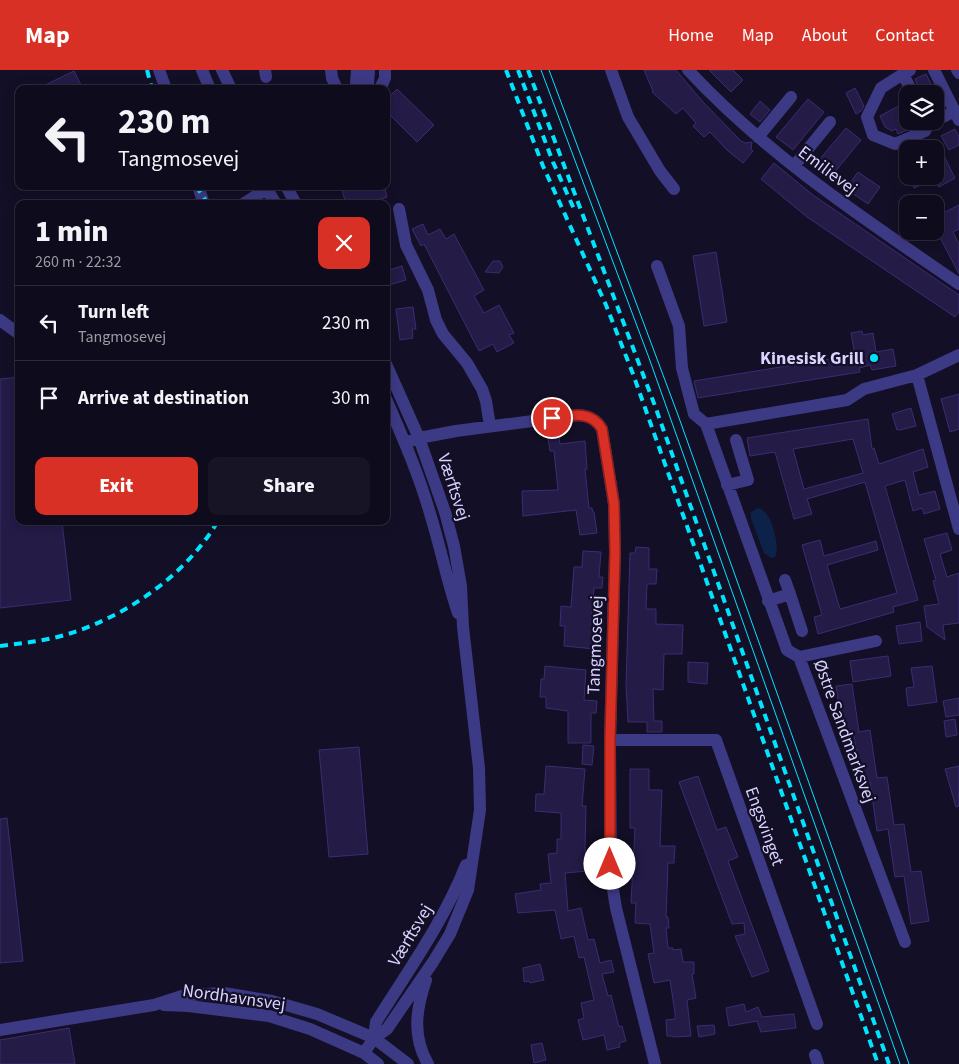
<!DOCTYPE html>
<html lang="en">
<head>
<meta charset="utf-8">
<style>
  :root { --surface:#0e0b1c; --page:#171425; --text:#f1f3f6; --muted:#9b9ba3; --line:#2e2b3b; --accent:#d93025 }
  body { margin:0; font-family:"Source Sans 3",sans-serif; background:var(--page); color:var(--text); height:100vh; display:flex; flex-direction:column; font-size:19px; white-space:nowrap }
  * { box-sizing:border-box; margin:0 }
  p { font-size:16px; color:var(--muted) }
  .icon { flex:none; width:28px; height:28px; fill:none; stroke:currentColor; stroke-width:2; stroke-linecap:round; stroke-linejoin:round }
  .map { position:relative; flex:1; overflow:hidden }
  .panel { position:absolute; left:15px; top:130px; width:375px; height:325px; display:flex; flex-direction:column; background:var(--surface); border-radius:10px; box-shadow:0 2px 12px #0003,0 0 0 1px var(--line) }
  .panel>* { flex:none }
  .banner { position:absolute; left:15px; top:15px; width:375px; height:105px; border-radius:10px; box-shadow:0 2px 12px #0003,0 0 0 1px var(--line); background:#0e0b1c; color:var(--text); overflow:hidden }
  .buttons { position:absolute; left:899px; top:15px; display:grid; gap:10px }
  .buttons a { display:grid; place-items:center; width:45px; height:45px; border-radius:10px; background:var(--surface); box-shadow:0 2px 12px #0003,0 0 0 1px var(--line); font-size:25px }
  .pin { position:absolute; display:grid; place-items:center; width:42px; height:42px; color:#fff; margin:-21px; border:2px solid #fff; border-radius:50%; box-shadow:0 1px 5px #0007 }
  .me { position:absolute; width:55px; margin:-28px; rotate:0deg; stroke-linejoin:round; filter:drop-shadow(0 0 4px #0008) }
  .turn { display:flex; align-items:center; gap:18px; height:105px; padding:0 20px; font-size:22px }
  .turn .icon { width:65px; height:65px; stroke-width:2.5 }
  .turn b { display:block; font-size:35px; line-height:42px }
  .round { display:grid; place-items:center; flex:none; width:52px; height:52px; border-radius:10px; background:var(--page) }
  .head { display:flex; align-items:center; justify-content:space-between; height:85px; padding:0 20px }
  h1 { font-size:30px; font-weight:800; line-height:38px }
  .button { display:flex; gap:10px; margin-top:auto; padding:10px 20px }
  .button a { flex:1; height:58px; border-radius:10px; background:var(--accent); color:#fff; font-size:20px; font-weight:800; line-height:58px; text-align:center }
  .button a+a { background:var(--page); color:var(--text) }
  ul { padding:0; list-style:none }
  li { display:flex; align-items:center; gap:15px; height:75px; padding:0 20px; border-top:1px solid var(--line) }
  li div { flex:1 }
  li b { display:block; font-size:19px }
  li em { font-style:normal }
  header { display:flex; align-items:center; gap:30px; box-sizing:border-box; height:70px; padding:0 25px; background:var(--accent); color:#fff }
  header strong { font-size:24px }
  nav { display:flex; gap:28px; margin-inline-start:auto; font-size:18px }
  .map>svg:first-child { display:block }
  .water { fill:#0c2248 }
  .building { fill:#241b47; stroke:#3b2d73; fill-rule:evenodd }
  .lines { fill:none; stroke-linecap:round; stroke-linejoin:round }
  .minor { stroke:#3d3a85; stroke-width:12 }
  .tram { stroke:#00e5ff; stroke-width:1 }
  .rail { stroke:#00e5ff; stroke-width:4; stroke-dasharray:8 6; stroke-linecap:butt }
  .route-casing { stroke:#8d1f18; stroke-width:12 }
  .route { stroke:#d93025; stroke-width:9 }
  .poi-dot { fill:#00e5ff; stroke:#130f26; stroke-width:2 }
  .labels { text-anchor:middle; stroke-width:4.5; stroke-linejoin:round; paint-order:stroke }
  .street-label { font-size:18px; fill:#d9d4ff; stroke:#130f26 }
  .poi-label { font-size:18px; font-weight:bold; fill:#d9d4ff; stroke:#130f26; text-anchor:end }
</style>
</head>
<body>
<header>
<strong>Map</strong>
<nav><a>Home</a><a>Map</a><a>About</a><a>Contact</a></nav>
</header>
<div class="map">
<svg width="959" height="994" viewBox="0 0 959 994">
  <rect width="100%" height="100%" fill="#130f26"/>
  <!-- water -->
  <path class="water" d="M758 438C760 439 763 440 765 442 773 451 780 476 775 487L771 488 764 483 751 449V442Z"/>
  <!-- building -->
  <path class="building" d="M644 0H676L703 32 740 70 745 73 752 72 751 79 753 81 743 93 728 81 710 62 704 67 693 56 696 53 683 38 676 44 652 22 653 21Z
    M709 0H733L743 10 731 22Z
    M74 1 83 19H37Z
    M926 4 936 24H921L915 9Z
    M855 18 864 36 861 41 856 44 846 23Z
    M397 19 434 55 417 72 386 41V30Z
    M808 29 824 42 793 80 776 67Z
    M760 31 770 40 760 52 750 44Z
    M908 31V51H921L919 55 898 64 896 59 892 61 885 57 880 46Z
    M846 58 861 70 829 109 814 96Z
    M955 59 959 67V75L949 80 941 66Z
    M944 86 955 108 939 117 935 109 914 118 908 106H935V91Z
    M774 93 813 125 959 225V242L955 247 807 147 761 109Z
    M858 102 880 117 868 134 846 119Z
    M341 116H384L387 127 381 129 383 134H346Z
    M959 135V159L953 162 959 174V204L935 158V147Z
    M423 154 428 165 440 159 446 169 454 164 484 220 474 226 484 243 499 235 514 263 509 265 514 273 497 282 493 274 479 281 424 174 421 176 412 159Z
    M716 182 727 252 704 256 693 186Z
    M493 191H500L503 197 499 203 485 202Z
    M402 196 406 210 386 216V201Z
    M413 237 416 259H412L413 268 400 270 396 239Z
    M862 261 863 265 873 263 876 282 893 279 896 296 872 300 870 295 859 298 860 302 698 328 694 311 855 285 851 263Z
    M19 307V451H62L71 530 0 538V309Z
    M959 324V359L950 362 941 329Z
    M911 338 916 356 900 360H897L892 344Z
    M868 349 872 379 874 378 879 394 923 379 928 397 913 402 919 425 935 421 940 439 924 444 922 438 913 441 905 410 885 416 918 530 893 537 894 542 818 564 814 547 822 545 802 475 820 470 824 486 876 471 878 480 827 495 840 539 897 523 865 412 807 429 812 444 794 449 775 382 750 386 747 368ZM853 369 863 403 804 419 793 379Z
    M559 367 560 374 585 371 587 399H585L589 438H592L593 442H594L597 463 580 465 576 440 523 446 522 421 558 420 554 381H550L548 368Z
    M947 463 952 480 940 484 947 507 959 503V553L943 555 945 570 927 557 924 536 939 534 933 511 936 510 924 469Z
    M636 477 649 478V499H657L656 514H647L646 539H656V554L683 555 682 584H664L663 620 653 619 654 651H662V662H647V652H628L626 615 630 483H635Z
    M583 481 601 482 599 507H603L602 518H594L591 552 598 553 595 579 564 576 565 556H560L561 536 571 537 574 497H582Z
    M920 552 922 571 899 574 896 556Z
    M888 586 891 606 853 612 850 591Z
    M688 592 708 593 707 614 688 612Z
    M545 596 586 600 584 630 597 631 596 643H591V673H568V641L546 638V627H540L541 609H544Z
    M932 596 937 632 908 636 906 618 914 617 911 598Z
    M852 614 859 662 870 660 877 708 887 707 894 755 904 754 911 802 921 801 929 851 911 854 904 806 895 807 888 759 877 761 870 712 861 713 854 665 843 667 836 616Z
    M959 628V645L946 647 943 631Z
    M955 649 957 665 946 667 944 651Z
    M583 675 594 676 592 695 582 694Z
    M359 677 368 784 329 787 319 680Z
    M546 696 585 699 582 736H586L585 777 588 801 565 803 568 841 581 838 588 870 594 869 600 893 611 890 614 902 602 904 608 926 611 925 619 957 622 956 626 971 619 973 620 977 607 980 604 965 583 970 578 950 584 948 581 933 594 930 584 887 579 888 574 866 561 869 555 840 518 843 515 824 541 820 540 814 551 813 548 784 557 783V769H561V743L535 741 536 724H544Z
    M959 696V736L956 737 945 699Z
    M630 699H649V720H662L660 776H675L674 793H668L666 847H668L669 858H666L668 878H673V880L681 879 683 892H694V904H692L696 928 687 930 691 966 673 967 672 966H667L666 950 675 949V943L670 910 654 913 648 884 654 883 650 854 635 853 636 833H631L635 758H630Z
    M698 706 717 760 726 757 738 787 728 791 769 901 752 907 735 866 745 864 744 853 732 854 679 712Z
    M7 748 23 891 0 893V749Z
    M540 894 544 910 530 913 529 911 524 912 523 898Z
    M744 934 746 942 758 937 762 947 794 944 796 958 761 962 757 951 729 956 726 938Z
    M714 955 715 964 699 967 697 956Z
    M69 958 75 994H0V970Z
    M542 973 546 990 534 993 531 975Z"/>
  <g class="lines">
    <!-- minor -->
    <path class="minor" d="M159 0 166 19
      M202 0 210 19
      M222 0 231 19
      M265 0 266 7
      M331 0 332 8 337 19
      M357 0 356 14 357 19
      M611 0 628 47 660 101 674 119
      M688 0C768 86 863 148 959 214
      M910 0 903 4 913 24
      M934 0 959 50
      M957 0 959 3
      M903 4 881 18 867 47 873 65 895 74 925 61 929 54
      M366 19 368 14 369 0
      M380 19 385 8V0
      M935 51 955 41
      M758 67 791 27
      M794 96 830 52
      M198 116 204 134
      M265 116 276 134
      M286 116 296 134
      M243 134 271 116
      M399 139 406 175 428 220 436 250 443 264 467 293 482 319 486 331 490 356
      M657 196 679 256 682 298 694 344 706 354
      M0 250 19 264
      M917 305 959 459
      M386 329C403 368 420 407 431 447 441 479 447 511 458 543
      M405 373 419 368 456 361 578 345C589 346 596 349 602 359L614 434 615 482 610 670 611 807 616 838 655 994
      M727 415 748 410 736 370
      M785 510 790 524
      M768 531 790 524 802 561
      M799 587 876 571
      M610 670H716L817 954
      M905 872 799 587 787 580 706 354 847 330 864 319 917 305 959 285
      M426 910C416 939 412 966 428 994
      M164 935 188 936 269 946 310 959 364 983 378 994
      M0 960 154 935 185 925 224 923 272 931 317 944 374 968 408 994
      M374 968 376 952C408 901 444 851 466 795
      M364 983 374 968 387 959 433 892 450 864 468 820 480 740 479 698 463 557 461 516 454 476 445 442 419 368 386 294
      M815 985 818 994"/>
    <!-- tram -->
    <path class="tram" d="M541 0 649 288 900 994
      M549 0 678 345 909 994"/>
    <!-- rail -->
    <path class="rail" d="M147 0 152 19
      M506 0 543 96 606 235 633 304 878 994
      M518 0 553 92 574 139
      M528 0 655 336 889 994
      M196 116 208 134
      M0 576C23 573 46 571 68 564 127 546 186 505 218 451"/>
  </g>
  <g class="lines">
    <!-- route casing -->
    <g class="route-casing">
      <path id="route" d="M552 348C571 345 591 340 602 359L614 434 615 482 610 670V794"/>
    </g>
    <!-- route -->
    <use href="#route" class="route"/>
  </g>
  <!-- markers -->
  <circle class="poi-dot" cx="874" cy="288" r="5"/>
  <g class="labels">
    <!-- street labels -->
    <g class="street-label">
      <text transform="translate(828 100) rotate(37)" y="6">Emilievej</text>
      <text transform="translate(454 417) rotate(72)" y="6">Værftsvej</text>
      <text transform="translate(595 575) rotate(-88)" y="6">Tangmosevej</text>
      <text transform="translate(845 661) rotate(70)" y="6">Østre Sandmarksvej</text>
      <text transform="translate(765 756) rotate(70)" y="6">Engsvinget</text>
      <text transform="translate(410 865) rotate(-59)" y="6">Værftsvej</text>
      <text transform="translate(234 927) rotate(8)" y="6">Nordhavnsvej</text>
    </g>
    <!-- poi labels -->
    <g class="poi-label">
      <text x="864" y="294">Kinesisk Grill</text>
    </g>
  </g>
</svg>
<div class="buttons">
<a><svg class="icon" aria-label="layers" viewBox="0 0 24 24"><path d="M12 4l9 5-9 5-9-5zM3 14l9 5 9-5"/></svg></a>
<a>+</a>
<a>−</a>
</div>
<div class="pin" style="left:552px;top:348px;background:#d93025"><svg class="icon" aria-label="arrive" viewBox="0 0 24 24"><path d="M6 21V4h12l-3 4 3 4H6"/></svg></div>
<svg class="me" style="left:610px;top:794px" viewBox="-20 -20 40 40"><circle r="19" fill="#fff"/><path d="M0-13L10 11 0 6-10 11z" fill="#d93025"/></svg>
<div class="banner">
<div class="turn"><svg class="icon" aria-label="left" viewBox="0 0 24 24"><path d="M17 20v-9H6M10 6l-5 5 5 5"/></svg><div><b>230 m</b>Tangmosevej</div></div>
</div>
<section class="panel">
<div class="head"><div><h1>1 min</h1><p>260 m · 22:32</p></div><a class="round" style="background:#d93025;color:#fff"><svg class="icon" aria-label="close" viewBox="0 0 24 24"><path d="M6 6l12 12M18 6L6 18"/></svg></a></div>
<ul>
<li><svg class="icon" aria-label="left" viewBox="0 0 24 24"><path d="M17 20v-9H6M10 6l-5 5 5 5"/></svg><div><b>Turn left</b><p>Tangmosevej</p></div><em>230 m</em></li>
<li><svg class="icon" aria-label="arrive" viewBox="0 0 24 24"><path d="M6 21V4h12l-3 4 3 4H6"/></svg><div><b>Arrive at destination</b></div><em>30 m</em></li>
</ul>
<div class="button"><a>Exit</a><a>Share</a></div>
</section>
</div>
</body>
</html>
